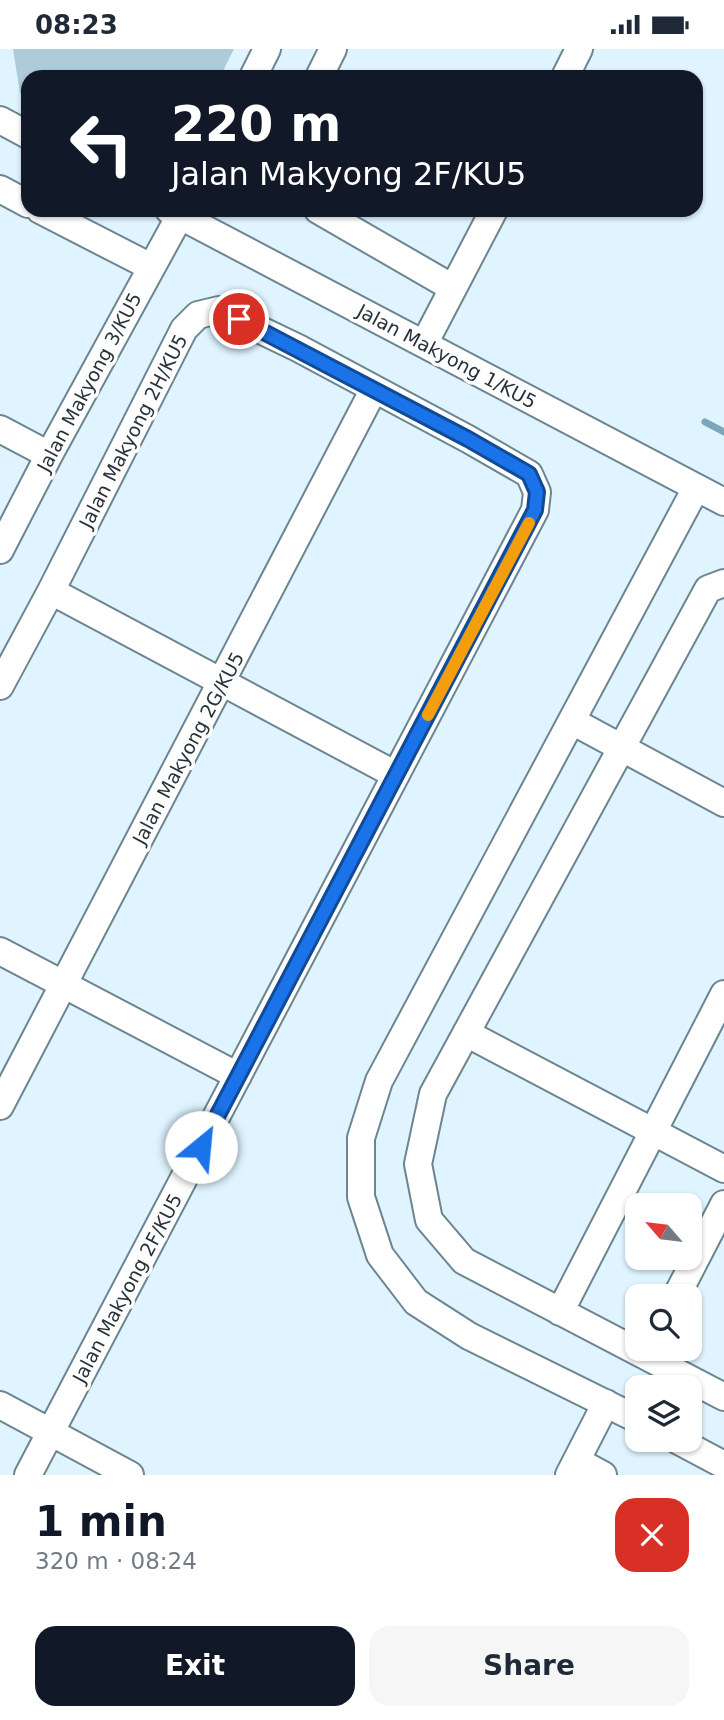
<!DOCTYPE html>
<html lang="en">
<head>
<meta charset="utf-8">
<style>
  :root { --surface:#fff; --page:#f6f6f7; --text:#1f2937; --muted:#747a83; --accent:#111827 }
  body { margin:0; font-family:"DejaVu Sans",sans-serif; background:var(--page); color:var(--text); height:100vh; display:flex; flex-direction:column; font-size:26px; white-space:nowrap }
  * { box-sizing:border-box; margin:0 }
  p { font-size:23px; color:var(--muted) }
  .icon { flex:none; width:38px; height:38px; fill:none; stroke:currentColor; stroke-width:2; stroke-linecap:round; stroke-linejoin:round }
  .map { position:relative; height:1426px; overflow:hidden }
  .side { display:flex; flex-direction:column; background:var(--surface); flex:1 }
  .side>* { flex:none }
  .top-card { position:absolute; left:21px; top:21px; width:682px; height:147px; border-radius:21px; box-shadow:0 2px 5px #0004; background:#111827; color:#fff; overflow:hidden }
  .needle { width:46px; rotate:298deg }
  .controls { position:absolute; left:625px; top:1144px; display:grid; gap:14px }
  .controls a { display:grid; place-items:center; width:77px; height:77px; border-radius:14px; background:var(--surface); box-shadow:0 2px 5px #0004; font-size:35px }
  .pin { position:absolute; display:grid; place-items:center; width:60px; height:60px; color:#fff; margin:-30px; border:4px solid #fff; border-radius:50%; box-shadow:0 2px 7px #0007 }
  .me { position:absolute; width:77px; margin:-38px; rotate:28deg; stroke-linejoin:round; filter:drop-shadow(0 0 5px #0008) }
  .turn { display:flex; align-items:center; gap:24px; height:147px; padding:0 35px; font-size:32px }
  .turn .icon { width:91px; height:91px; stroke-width:2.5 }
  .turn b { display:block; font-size:49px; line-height:60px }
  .round { display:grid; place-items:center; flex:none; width:74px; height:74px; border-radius:21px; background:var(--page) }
  .headline { display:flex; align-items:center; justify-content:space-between; height:119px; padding:0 35px }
  h1 { font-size:42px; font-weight:800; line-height:52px; color:var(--accent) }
  .button { display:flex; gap:14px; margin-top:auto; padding:14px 35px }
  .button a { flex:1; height:80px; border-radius:21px; background:var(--accent); color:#fff; font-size:28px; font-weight:800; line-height:80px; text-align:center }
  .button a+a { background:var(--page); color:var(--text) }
  .status { display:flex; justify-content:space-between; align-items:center; height:49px; padding:0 35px; background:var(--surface); direction:ltr }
  .status svg { height:19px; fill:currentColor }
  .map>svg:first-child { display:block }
  .green { fill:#adcbd9 }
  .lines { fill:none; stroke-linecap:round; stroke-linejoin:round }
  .stream { stroke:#7ca6b9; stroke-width:7 }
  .minor-casing { stroke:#6c8591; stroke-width:30 }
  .minor { stroke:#fff; stroke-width:26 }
  .route-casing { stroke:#114b97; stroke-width:18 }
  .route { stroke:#1a73e8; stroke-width:12 }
  .slow { stroke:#f59e0b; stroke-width:12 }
  .labels { text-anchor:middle; stroke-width:7; stroke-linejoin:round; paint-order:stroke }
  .street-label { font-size:19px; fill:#283237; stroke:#fdfdfd }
</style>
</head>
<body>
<div class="status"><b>08:23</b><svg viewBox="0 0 49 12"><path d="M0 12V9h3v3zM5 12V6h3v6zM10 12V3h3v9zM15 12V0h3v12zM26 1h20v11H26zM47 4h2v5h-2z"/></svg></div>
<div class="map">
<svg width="724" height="1426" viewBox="0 0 724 1426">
  <rect width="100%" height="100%" fill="#dff4ff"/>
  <!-- green -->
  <path class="green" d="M13 0H234L220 28H28V48L20 44Z"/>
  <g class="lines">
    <!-- stream -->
    <path class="stream" d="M705 373 724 383"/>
    <!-- minor casing -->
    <g class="minor-casing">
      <path id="minor" d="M253 28 267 0
        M319 28 333 0
        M565 28 579 0
        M0 71 28 86
        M0 140 28 155
        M40 161 151 218
        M169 161 724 453
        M318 161 453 239
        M424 295 494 161
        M0 380 49 406
        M0 501 49 406 183 161
        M724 534 708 540 433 1045 418 1115 429 1171 464 1212 724 1348
        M51 542 396 726
        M0 637 51 542 184 280 198 266 219 261 298 299 468 390 529 425 537 443 535 461 28 1426
        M572 672 724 754
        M0 902 238 1027
        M466 984 724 1120
        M0 1057 374 340
        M676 1248 724 1155
        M560 1263 724 945
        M0 1356 130 1426
        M637 1370 469 1287 416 1253 380 1206 361 1148V1089L379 1032 696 439
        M677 1391 724 1416
        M577 1412 603 1426
        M569 1426 606 1354"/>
    </g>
    <!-- minor -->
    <use href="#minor" class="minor"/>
  </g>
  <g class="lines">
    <!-- route casing -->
    <g class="route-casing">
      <path id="route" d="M201 1098 535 461 537 443 529 425 468 390 239 270"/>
    </g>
    <!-- route -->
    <use href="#route" class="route"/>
    <!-- slow -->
    <path class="slow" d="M428 666 529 474"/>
  </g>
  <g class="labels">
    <!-- street labels -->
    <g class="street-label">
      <text transform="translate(447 307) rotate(28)" y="7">Jalan Makyong 1/KU5</text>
      <text transform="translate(89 333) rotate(-62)" y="7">Jalan Makyong 3/KU5</text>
      <text transform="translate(133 382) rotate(-63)" y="7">Jalan Makyong 2H/KU5</text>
      <text transform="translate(188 699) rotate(-62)" y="7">Jalan Makyong 2G/KU5</text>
      <text transform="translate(127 1239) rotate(-62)" y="7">Jalan Makyong 2F/KU5</text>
    </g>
  </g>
</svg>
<div class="controls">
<a><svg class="needle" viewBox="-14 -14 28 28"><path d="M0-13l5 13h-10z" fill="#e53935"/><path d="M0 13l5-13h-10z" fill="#747a83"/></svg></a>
<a><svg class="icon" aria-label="search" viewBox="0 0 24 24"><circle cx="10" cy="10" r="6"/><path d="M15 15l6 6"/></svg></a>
<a><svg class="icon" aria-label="layers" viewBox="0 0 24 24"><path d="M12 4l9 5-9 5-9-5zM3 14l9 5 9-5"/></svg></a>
</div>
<div class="pin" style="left:239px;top:270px;background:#d93025"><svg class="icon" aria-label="arrive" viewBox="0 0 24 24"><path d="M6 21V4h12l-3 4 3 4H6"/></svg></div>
<svg class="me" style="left:201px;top:1098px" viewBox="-20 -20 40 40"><circle r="19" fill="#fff"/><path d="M0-13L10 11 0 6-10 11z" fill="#1a73e8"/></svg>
<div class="top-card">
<div class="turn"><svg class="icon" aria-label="left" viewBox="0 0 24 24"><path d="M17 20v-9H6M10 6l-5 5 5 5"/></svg><div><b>220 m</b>Jalan Makyong 2F/KU5</div></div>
</div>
</div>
<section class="side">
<div class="headline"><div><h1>1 min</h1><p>320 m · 08:24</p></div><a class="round" style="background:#d93025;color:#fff"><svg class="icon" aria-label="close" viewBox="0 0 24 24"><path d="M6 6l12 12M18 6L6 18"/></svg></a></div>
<div class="button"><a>Exit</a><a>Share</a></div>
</section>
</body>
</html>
